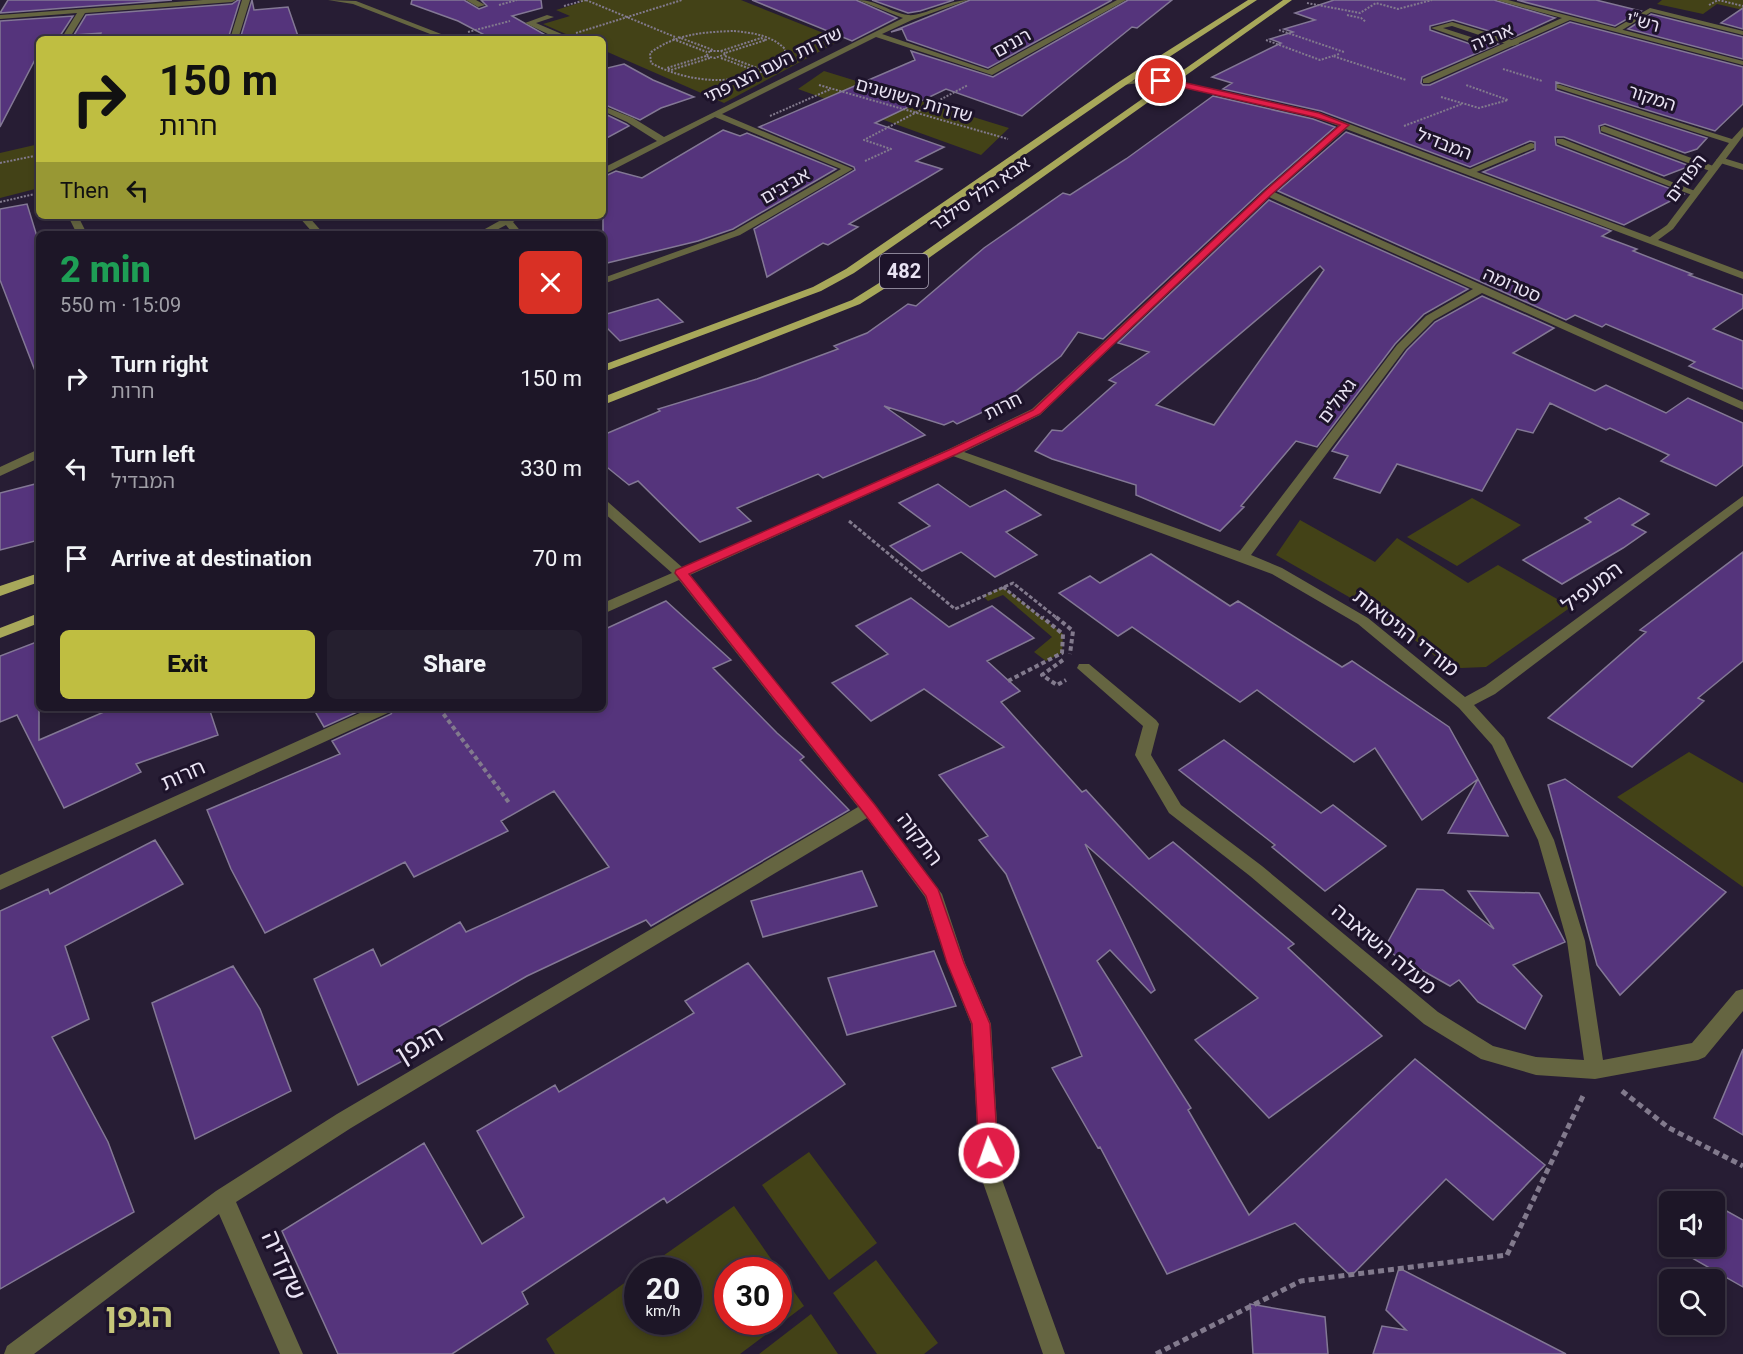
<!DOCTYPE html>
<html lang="en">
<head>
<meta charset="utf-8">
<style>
  :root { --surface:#1d1627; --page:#251f2f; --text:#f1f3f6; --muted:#a09fa7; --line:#3b3544; --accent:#bfbe41 }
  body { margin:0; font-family:Roboto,"Noto Sans Hebrew",sans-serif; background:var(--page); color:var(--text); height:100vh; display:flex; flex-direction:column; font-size:22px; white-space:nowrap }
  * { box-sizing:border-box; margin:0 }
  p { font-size:20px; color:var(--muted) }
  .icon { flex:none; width:33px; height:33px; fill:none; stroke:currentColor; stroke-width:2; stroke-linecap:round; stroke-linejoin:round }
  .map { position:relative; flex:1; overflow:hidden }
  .details { position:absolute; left:36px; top:231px; width:570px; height:480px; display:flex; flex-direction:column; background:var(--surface); border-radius:9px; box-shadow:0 3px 9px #0003,0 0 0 2px var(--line) }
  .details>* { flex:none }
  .hud { position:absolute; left:36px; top:36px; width:570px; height:183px; border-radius:9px; box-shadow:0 3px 9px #0003,0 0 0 2px var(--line); background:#bfbe41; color:#111; overflow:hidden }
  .buttons { position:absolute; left:1659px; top:1191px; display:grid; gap:12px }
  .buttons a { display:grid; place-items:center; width:66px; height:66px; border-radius:9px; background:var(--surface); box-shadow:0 3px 9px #0003,0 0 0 2px var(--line); font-size:30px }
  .speed { position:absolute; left:624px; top:1257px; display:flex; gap:12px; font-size:30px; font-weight:700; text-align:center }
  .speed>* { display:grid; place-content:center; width:78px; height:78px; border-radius:50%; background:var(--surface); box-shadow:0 3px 9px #0003,0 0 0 2px var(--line); line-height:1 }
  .speed small { font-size:15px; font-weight:400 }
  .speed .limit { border:9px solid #d22; background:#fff; color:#111 }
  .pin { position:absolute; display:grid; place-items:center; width:51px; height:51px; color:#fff; margin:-26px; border:3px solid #fff; border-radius:50%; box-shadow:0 2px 6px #0007 }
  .me { position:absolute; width:66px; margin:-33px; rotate:357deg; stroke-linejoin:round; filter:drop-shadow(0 0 4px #0008) }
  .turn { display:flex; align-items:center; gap:21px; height:126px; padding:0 24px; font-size:27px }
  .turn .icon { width:78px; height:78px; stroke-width:2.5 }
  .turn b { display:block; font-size:42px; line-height:51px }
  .then { display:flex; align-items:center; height:57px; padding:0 24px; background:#0003; gap:12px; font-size:22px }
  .round { display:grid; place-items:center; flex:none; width:63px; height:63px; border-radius:9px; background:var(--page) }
  .head { display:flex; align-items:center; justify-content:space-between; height:102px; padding:0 24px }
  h1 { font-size:36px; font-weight:800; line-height:45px; color:#1e9e55 }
  .action { display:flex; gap:12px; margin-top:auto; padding:12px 24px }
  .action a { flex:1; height:69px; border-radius:9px; background:var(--accent); color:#111; font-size:24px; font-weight:800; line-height:69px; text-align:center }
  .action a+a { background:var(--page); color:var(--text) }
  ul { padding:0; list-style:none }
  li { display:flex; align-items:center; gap:18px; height:90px; padding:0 24px }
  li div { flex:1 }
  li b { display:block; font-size:22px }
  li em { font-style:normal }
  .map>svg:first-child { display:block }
  .green { fill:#434217; fill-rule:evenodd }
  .building { fill:#55347c; stroke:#837895; stroke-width:1.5; fill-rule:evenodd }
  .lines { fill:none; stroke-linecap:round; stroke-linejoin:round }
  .path-far3 { stroke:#827a8d; stroke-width:2; stroke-dasharray:2 1.5; stroke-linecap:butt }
  .path-far2 { stroke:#827a8d; stroke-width:3; stroke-dasharray:4 2; stroke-linecap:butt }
  .path-far1 { stroke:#827a8d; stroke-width:4; stroke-dasharray:4.5 3; stroke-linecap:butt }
  .path { stroke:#827a8d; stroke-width:5; stroke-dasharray:6 4; stroke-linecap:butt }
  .lane { fill:#656541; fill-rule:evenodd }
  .street { fill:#656541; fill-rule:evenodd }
  .primary { fill:#a8a85a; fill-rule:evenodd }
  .route { fill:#e11d48; stroke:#92132f; stroke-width:1.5 }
  .labels { text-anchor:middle; stroke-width:6; stroke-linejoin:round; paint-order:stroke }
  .far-street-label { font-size:18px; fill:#e9e3f3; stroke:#1d132a }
  .shield { fill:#1d132a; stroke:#aca5b7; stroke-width:1.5 }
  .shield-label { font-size:20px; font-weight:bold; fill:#e9e3f3 }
  .street-label { font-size:21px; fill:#e9e3f3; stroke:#1d132a }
  .near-street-label { font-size:26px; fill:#e9e3f3; stroke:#1d132a }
  .near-district-label { font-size:33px; font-weight:bold; fill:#c6c679; stroke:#1d132a }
</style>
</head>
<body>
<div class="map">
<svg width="1743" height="1354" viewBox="0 0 1743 1354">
  <rect width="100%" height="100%" fill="#271d34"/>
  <!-- green -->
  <path class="green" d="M578 0H741L841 40 724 103 603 50V39H577L543 24 570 16 556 10 582 2Z
    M1662 0H1743V10L1717 4 1703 14 1657 4Z
    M824 71 1009 128 981 155 798 89Z
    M39 144V188L0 198V153Z
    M1472 498 1521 525 1457 566 1407 537Z
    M1300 520 1375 562 1397 538 1468 583 1498 565 1571 607 1486 667 1461 668 1445 666 1425 647 1349 597 1276 555Z
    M1003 587 1063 634 1062 653 1046 661 1034 652 1052 637 1003 595 988 601 983 596Z
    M1689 752 1743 783V887L1617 797Z
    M809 1152 877 1243 829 1280 762 1185Z
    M734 1206 804 1306 740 1354H555L546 1339 637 1274 638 1322H688V1270H643ZM728 1270H778V1322H728Z
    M876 1260 938 1343 924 1354H877L833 1293Z
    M811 1314 838 1354H759Z"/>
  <!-- building -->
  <path class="building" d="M8 0H172L0 13Z
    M238 0H240L228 39H99L101 33 74 35 86 15 232 4Z
    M252 0 254 10 288 7 299 39H240Z
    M412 0H464L479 9 487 6 481 0H541L542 8 512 16 549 37 548 39H492L458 21 411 4Z
    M752 0H856L897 18 852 41Z
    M872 0H954L920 11 908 13Z
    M970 0H1112L988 68 907 40 902 29 891 32Z
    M1128 0H1172L1137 28 1132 27 1022 116 946 89 875 123 944 147 916 161 942 169 849 224 858 227 828 245 823 243 767 277 754 229 855 170 854 167 759 127 915 60 911 51 993 77Z
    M1334 0H1494L1555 18 1512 38 1453 20 1430 26V30L1473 45 1480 42 1478 37 1498 44 1422 77 1421 83 1423 85H1430L1570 22 1743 67V104L1715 131 1556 82V90L1707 138 1697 149 1685 153 1605 124 1599 126 1600 133 1690 166 1664 176 1564 137H1555L1556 145 1684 194 1624 225 1483 172 1535 150V142L1530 141 1470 167 1321 111 1223 89 1232 83 1212 77 1281 43 1270 39 1293 32 1284 29 1315 20 1295 13Z
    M1517 0H1596L1641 11 1615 26Z
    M1743 8V29L1721 23Z
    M1651 14 1743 37V59L1628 29Z
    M73 16 60 36 39 39V52L0 127V21Z
    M624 64 653 80 694 97 661 108 640 120 603 104V69Z
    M1213 96 1313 119 1335 127 1264 189 1103 339 1078 332 1061 356 998 405 957 424 953 421 944 425 884 406 925 435 823 478 818 474 737 508 751 521 700 542 638 481 629 485 603 464V435L660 411 658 409 757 379 838 349 834 346 867 333 908 304 916 306 984 248 1063 193 1070 195 1126 159Z
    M603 113 626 124 629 126 603 140Z
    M723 130 740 136 747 133 836 169 733 229 698 241 603 264V177L616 171 642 178Z
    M1346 132 1611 231 1602 236 1637 249 1633 251 1692 274 1689 275 1743 295V308L1713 329 1743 341V389L1689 366 1695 362 1606 324 1602 327 1575 315 1566 320 1278 191Z
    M1269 200 1468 289 1424 314 1395 344 1317 447 1296 441 1241 506 1244 507 1220 531 1136 495V485L1052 459 1035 451 1052 430 1062 431 1116 383 1109 380 1149 352 1118 343ZM1320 266 1324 270 1214 425 1156 405Z
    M27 204 39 243V375L37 376 0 280V209Z
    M1482 296 1554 328 1513 353 1595 391 1606 385 1666 413 1688 398 1743 423V465L1716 486 1661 461 1669 455 1610 428 1606 430 1550 403 1533 433 1517 429 1482 491 1397 464 1380 493 1334 478 1348 456 1332 451 1407 350 1435 322Z
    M658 299 683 322 620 341 603 324V315Z
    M39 483V540L0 550V493Z
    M938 484 970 507 1005 490 1041 515 1006 532 1037 555 995 577 961 552 922 571 890 546 930 526 899 503Z
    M1619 498 1649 514 1632 525 1646 532 1623 548 1562 584 1523 560 1591 522 1585 518Z
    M1743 552V661L1698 698 1704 701 1632 767 1548 718 1646 632 1640 630Z
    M1151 554 1230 606 1238 601 1342 667 1352 661 1449 727 1478 779 1422 820 1375 748 1354 762 1257 690 1240 702 1132 627 1118 636 1059 593 1090 576 1100 583Z
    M911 598 949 627 992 606 1034 638 987 661 1020 691 1001 702 1082 792 1086 790 1149 859 1173 842 1294 944 1288 948 1382 1036 1269 1118 1195 1040 1258 998 1085 844 1155 990 1151 993 1110 950 1097 961 1191 1108 1188 1110 1249 1215 1415 1059 1545 1165 1493 1220 1446 1179 1351 1276 1295 1223 1167 1274 1100 1147 1098 1148 1052 1068 1082 1056 1006 874 979 840 988 836 939 775 1004 747 924 689 871 721 832 683 888 654 856 626Z
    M666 601 731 660 713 668 777 733 804 757 800 760 849 810 651 926 646 920 527 976 416 1040 421 1051 358 1085 314 979 373 949 381 966 460 922 466 932 609 867 554 791 501 821 508 831 414 877 405 862 265 933 231 869 207 810 340 754 332 741 391 714 395 708H603V630Z
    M39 641V740L113 708H209L218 735 136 764 141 772 64 808 17 715 0 722V656Z
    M313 708H366L324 727Z
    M1224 740 1321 813 1333 805 1386 846 1325 891 1272 847 1275 845 1179 770Z
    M1478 779 1508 836 1448 833Z
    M1565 779 1726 892 1620 995 1597 965 1548 785Z
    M155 840 183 884 65 946 89 1019 52 1037 108 1142 134 1212 0 1289V911L48 889 50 894Z
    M862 871 877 906 763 937 751 901Z
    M1417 889 1443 890 1494 929 1468 891 1539 893 1565 942 1513 965 1542 996 1525 1029 1478 1002 1459 980 1450 986 1384 949Z
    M934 951 956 1006 847 1035 828 978Z
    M748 963 845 1084 667 1203 664 1198 522 1292 528 1304 452 1354H338L282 1231 424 1143 482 1244 524 1217 477 1131 555 1085 559 1092 694 1013 685 1001Z
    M233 966 260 1009 291 1091 195 1139 152 1003Z
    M1743 1049V1135L1714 1118Z
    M1714 1204 1743 1220V1287L1671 1246H1714Z
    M1399 1268 1566 1354H1373L1382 1326 1406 1330 1386 1310Z
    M1250 1304 1325 1317 1328 1354H1253Z"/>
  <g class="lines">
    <!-- path-far3 -->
    <path class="path-far3" d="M586 0 675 37
      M1307 3 1360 13 1376 3 1398 9 1432 0
      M499 5 517 0
      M1709 5 1718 0 1743 6
      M564 6 586 0
      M1347 15 1361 18 1366 22
      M1279 30 1344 52
      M734 31C753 33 771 35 785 49V58C747 88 692 85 651 63L650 53C675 34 703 32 734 31Z
      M468 32 510 21
      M576 33 682 0
      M678 37 713 50
      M673 39 707 52
      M1266 40 1320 60 1333 56
      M710 51H721L726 54 715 58 706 56Z
      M721 51 761 38 766 40 725 53
      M1339 54 1333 56 1406 80
      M706 56 667 68 671 70 710 58
      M725 56 763 70
      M721 58 756 71
      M1503 69 1542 81
      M819 85 1008 139
      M1441 97 1479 108 1508 100 1466 85
      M770 116 831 89
      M1404 126 1462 104
      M865 161 891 149 864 140 968 85
      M0 163 39 155
      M0 202 39 193"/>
    <!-- path-far2 -->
    <path class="path-far2" d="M849 521 955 609 1013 583 1058 619
      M1003 587 1043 619"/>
    <!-- path-far1 -->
    <path class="path-far1" d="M1056 617 1073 631 1070 654
      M1063 660 1042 675 1057 685 1066 680
      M1008 681 1062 653 1063 634 1042 617
      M439 708 510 804"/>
    <!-- path -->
    <path class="path" d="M1622 1091 1669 1128 1743 1166
      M1156 1354 1301 1281 1507 1255 1583 1096"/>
    <!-- lane -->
    <path class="lane" d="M466 0H476L485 5 478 7Z
      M1650 8 1743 31V35L1651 12 1619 32 1612 30Z
      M547 15 554 17 536 23 564 35V39H550L554 37 525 23Z
      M1452 22 1518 42 1519 44 1512 46 1452 26 1443 28 1477 39 1478 41 1474 43 1431 28Z
      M1604 126 1716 167 1718 169 1710 171 1601 131V127Z
      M1557 139H1563L1700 193 1692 195 1557 143Z
      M1531 143 1534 144V148L1474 173 1466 171Z
      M1720 157 1743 164V170L1717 162 1716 160Z"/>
    <!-- street -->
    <path class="street" d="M203 0H236L232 2 85 13 69 39H61L77 13 0 19V15Z
      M242 0H250L238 39H230Z
      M328 0 356 1 454 39H443L353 4Z
      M858 0C877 0 891 13 908 15 922 17 949 0 968 0L912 20 882 34 988 70 1117 0H1126L992 75 876 37 722 114 853 169 740 235 603 284V278L734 231 841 169 715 117 603 175V168L657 141 627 122 603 111V106L633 118 664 137 903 18Z
      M1496 0H1508L1743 61V65L1570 20 1429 83H1423V79L1562 18Z
      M1148 78 1173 80 1320 113 1650 237 1667 225 1729 143 1557 88V84L1732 139 1743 127V136L1673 229 1658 240 1743 272V279L1346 129 1274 192 1743 402V410L1482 293 1434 320 1405 349 1251 555 1282 568 1368 618 1465 697 1485 686 1743 496V506L1495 694 1474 705 1504 738 1554 840 1585 941 1603 1060 1692 1043 1736 991 1743 989V1011L1705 1057 1698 1060 1595 1079 1536 1075 1481 1059 1424 1024 1250 876 1169 813 1135 755 1143 726 1077 668 1079 664H1089L1156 720 1159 724 1151 755 1181 805 1262 866 1438 1012 1493 1046 1536 1057 1584 1060 1567 941 1538 840 1492 745 1459 708 1358 624 1272 574 953 456 690 575 875 805 942 894 965 963 991 1024 1000 1174 1065 1354H1043L980 1174 971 1024 947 963 925 897 867 818 351 1128 236 1202 303 1354H280L219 1214 34 1354H4L7 1346 216 1191 337 1114 858 807 679 580 603 614V603L672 573 603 512V501L608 502 683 568 949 449 1032 409 1265 191 1339 126 1314 117 1173 84 1148 82 1123 85 1119 83ZM1269 197 1473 289 1426 316 1397 345 1240 551 964 452 1040 415Z
      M68 216H78L87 234H77Z
      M298 216H308L324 234H314Z
      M498 216H522L513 222 523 234H513L506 225 489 234H476L501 220Z
      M39 449V458L0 476V467Z
      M371 708H393L390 712 0 890V875Z"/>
    <!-- primary -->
    <path class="primary" d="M1248 0H1257L1126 85 854 273 821 291 603 372V365L813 287 846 269 1120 81Z
      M1283 0H1292L895 282 860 304 603 405V397L852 300 887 278Z
      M39 573V582L0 596V586Z
      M39 613V623L0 638V628Z"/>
  </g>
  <!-- route -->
  <path class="route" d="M1158 79 1173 80 1319 113 1349 125 1271 195 1040 414 957 454 689 574 875 805 938 889 964 963 990 1024 998 1153 995 1159 989 1162 982 1159 979 1153 972 1024 947 963 926 896 864 813 675 573 676 570 949 450 1033 410 1265 191 1340 125 1314 117 1158 82Z"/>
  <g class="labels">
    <!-- far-street labels -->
    <g class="far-street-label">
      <text transform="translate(1643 22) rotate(15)" y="6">רש"י</text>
      <text transform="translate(1492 37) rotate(-23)" y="6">ארניה</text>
      <text transform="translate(1012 43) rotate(-29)" y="6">רננים</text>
      <text transform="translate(773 65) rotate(-26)" y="6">שדרות העם הצרפתי</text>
      <text transform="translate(1652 98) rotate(18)" y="6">המקור</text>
      <text transform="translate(914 100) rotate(16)" y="6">שדרות השושנים</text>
      <text transform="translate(1444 144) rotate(21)" y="6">המבדיל</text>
      <text transform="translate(1686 178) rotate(-53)" y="6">הפודים</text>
      <text transform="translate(785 186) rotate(-30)" y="6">אביבים</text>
      <text transform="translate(980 194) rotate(-35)" y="6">אבא הלל סילבר</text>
      <text transform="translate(1512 285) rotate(24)" y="6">סטרומה</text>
      <text transform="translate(1337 401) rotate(-53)" y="6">גאולים</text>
      <text transform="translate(1003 406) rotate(-27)" y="6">חרות</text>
    </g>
    <!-- shield labels -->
    <rect class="shield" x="880" y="254" width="48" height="34" rx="4.5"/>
    <g class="shield-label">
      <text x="904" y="278">482</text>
    </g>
    <!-- street labels -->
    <g class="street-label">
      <text transform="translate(1592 587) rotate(-37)" y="7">המעפיל</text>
      <text transform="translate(1406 633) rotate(38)" y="7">מורדי הגיטאות</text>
      <text transform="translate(183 775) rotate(-24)" y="7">חרות</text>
      <text transform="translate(920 839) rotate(53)" y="7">התקוה</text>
      <text transform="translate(1384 949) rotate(40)" y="7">מעלה השואבה</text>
    </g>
    <!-- near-street labels -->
    <g class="near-street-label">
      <text transform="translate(419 1044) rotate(-31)" y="9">הגפן</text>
      <text transform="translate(284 1265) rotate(66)" y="9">שקדיה</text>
    </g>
    <!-- near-district labels -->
    <g class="near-district-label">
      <text x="139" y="1327">הגפן</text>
    </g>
  </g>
</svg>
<div class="buttons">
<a><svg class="icon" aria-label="sound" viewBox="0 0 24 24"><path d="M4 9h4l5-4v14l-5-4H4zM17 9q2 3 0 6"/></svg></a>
<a><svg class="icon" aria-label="search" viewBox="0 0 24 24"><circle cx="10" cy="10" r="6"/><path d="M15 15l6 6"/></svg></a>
</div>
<div class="speed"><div>20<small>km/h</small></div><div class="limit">30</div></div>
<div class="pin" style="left:1161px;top:81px;background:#d93025"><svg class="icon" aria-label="arrive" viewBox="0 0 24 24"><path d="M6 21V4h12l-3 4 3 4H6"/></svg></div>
<svg class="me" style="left:989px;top:1153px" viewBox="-20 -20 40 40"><circle r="17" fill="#e11d48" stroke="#fff" stroke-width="3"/><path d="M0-11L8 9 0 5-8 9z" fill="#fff"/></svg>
<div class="hud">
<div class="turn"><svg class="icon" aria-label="right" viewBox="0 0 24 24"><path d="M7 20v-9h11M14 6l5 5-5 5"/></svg><div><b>150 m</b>חרות</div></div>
<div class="then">Then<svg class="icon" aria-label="left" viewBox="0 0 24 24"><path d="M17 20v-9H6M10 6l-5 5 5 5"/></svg></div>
</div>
<section class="details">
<div class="head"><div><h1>2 min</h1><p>550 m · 15:09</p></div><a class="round" style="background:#d93025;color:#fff"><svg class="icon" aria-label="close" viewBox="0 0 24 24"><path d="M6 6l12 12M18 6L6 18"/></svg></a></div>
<ul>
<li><svg class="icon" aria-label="right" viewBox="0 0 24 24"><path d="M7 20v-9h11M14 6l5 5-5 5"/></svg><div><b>Turn right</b><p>חרות</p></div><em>150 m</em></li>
<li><svg class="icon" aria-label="left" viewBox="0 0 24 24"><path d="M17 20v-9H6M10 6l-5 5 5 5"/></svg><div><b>Turn left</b><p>המבדיל</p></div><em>330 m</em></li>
<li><svg class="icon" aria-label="arrive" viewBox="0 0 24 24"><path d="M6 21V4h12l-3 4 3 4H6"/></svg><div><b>Arrive at destination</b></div><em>70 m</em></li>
</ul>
<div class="action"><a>Exit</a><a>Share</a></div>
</section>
</div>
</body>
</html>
